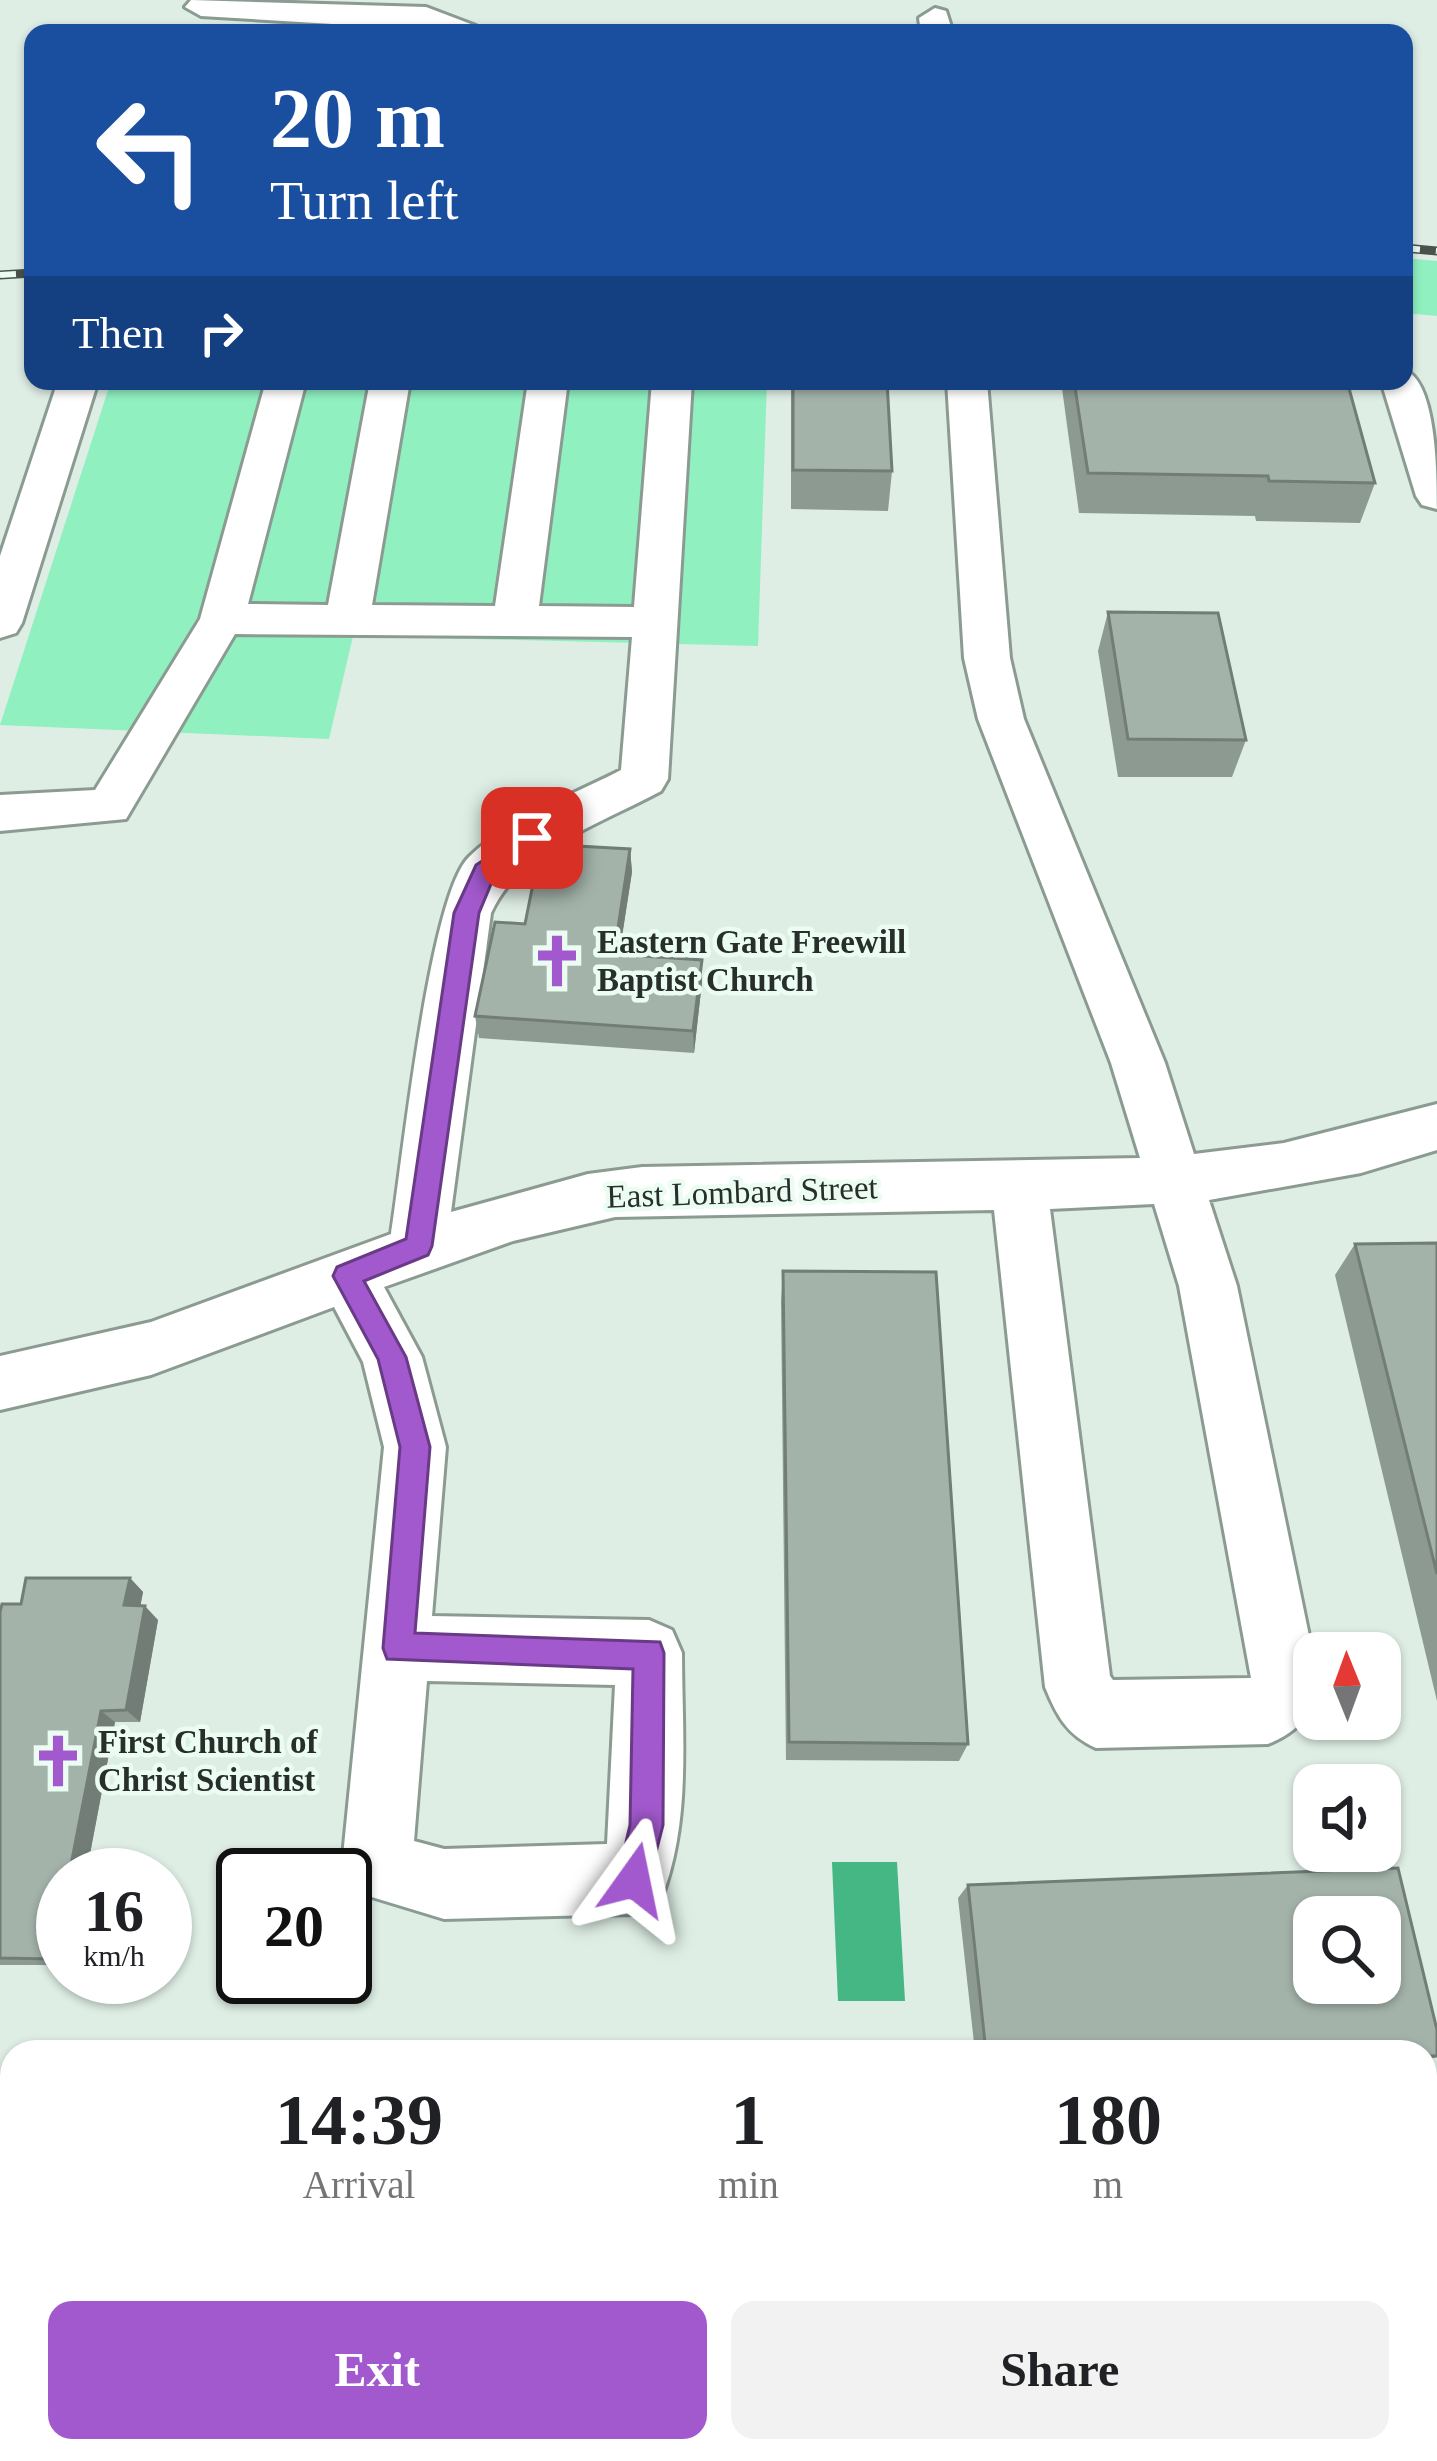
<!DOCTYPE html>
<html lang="en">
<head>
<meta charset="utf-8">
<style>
	body { margin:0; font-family:Georgia,serif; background:#f2f2f2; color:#202124; height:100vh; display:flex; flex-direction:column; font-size:45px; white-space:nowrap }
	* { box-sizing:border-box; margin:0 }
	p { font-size:39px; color:#757577 }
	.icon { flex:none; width:66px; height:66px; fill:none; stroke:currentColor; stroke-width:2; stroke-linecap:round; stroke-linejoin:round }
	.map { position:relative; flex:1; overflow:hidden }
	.side { position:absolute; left:0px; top:2040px; width:1437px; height:423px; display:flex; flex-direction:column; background:#fff; border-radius:36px 36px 0 0; box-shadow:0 3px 9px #0004 }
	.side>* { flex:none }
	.top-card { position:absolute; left:24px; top:24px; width:1389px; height:366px; border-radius:24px; box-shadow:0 3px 9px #0004; background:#1a4fa0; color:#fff; overflow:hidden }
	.needle { width:78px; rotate:359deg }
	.buttons { position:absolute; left:1293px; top:1632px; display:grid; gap:24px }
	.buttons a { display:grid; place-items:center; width:108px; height:108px; border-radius:24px; background:#fff; box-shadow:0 3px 9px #0004; font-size:60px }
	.speed { position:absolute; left:36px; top:1848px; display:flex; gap:24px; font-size:60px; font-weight:700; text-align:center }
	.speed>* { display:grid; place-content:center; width:156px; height:156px; border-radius:50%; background:#fff; box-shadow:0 3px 9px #0004; line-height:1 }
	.speed small { font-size:30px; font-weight:400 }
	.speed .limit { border:6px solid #111; border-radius:18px; background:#fff; color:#111 }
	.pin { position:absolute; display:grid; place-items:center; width:102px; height:102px; color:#fff; margin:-51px; border-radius:24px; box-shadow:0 6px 18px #0006 }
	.me { position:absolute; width:132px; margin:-66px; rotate:12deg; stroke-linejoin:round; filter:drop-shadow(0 0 9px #0008) }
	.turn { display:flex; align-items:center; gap:42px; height:252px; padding:0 48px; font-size:54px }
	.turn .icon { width:156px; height:156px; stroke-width:2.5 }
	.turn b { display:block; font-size:84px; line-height:102px }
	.then { display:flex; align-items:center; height:114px; padding:0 48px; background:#0003; gap:24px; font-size:45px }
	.eta { display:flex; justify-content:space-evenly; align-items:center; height:204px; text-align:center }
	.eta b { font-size:72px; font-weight:700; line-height:84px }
	.primary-button { display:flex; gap:24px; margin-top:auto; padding:24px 48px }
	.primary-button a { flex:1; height:138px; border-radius:24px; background:#a259cd; color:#fff; font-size:48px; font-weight:700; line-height:138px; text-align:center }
	.primary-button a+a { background:#f2f2f2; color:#202124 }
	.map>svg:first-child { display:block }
</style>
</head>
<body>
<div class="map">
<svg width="1437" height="2461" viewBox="0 0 1437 2461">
	<rect width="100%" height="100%" fill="#deeee5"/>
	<path fill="#90f0c0" d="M1404,258L1437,261V316L1404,313Z
		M111,381H767L758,646L353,636L329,739L0,725Z"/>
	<path fill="#44b785" d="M832,1862H897L905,2001H838Z"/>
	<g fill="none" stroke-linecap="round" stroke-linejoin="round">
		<defs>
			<path id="minor" d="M191,0L426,7L476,26L481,33L201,16L185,7Z
				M935,8L946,11L953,33H921L919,18Z
				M1404,370C1437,380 1437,477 1437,509L1422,505L1416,496L1381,381H1404Z
				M58,381H98L22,623L16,633L0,638V556Z
				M266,381H306L248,604L328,605L370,381H410L372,605L495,606L528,381H568L539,606L634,607L652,381H692L668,779L661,791C602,823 519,850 491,913L451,1212L588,1174L642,1167L1140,1158L1111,1063L978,719L964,658L947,381H987L1010,658L1024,719L1165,1063L1194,1154L1284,1143L1437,1104V1150L1361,1173L1209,1200L1237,1286L1314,1660C1314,1704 1312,1726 1268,1744L1096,1748C1067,1735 1057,1716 1045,1687L994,1210L615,1217L513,1241L384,1287L422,1357L446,1447L432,1616L649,1620L672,1630L682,1653C682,1737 692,1825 659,1904L634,1914L444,1919L352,1891L342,1866L384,1447L363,1362L334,1307L151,1375L0,1410V1356L151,1322L391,1234C402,1165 429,896 469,857C508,818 573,795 621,770L632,637L235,634L126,819L0,831V795L95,790L200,619ZM1154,1204L1179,1286L1251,1678L1113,1680L1110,1676L1050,1209ZM427,1681L615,1685L607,1844L444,1849L414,1841Z
				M0,2378H12V2451H91L89,2461L0,2460Z"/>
		</defs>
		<use href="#minor" stroke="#8b9b92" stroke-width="6"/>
		<use href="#minor" fill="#fff" fill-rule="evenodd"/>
		<defs>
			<path id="rail" d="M1404,248L1437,251
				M0,275L33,273"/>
		</defs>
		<use href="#rail" stroke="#4a524e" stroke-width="9"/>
		<use href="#rail" stroke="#ebfcf2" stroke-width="6" stroke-dasharray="16" stroke-linecap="butt"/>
	</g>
	<path fill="#8c9a92" d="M791,381H887L892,471L888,511L791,509Z
		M1061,381H1347L1375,483L1360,523L1256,521L1255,516L1079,513Z
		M1108,612L1246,740L1232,777H1118L1098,651Z
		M630,849L632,872L619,954L702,960V982L694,1053L479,1038L475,1016Z
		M1437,1243V1701L1335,1275L1355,1244Z
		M783,1271L968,1744L959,1761L786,1760L781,1301Z
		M130,1578L143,1592L140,1606L158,1620L140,1722H115L86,1875H63V1965H0V1612L21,1604Z
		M968,1885L1437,2030V2057L1425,2060V2052H975L958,1898Z"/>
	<path fill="#727d77" d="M630,849L632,872L616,976L614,954Z
		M702,960V982L694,1053L693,1031Z
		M130,1578L143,1592L138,1619L124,1605Z
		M145,1606L158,1620L140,1722L126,1710Z
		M101,1711L115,1722L86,1875H69Z
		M63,1906V1963L53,1959Z"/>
	<path fill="#a3b3aa" stroke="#727d77" stroke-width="3" fill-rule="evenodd" d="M793,381H887L892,471L793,470Z
		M1074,381H1347L1375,483L1269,481L1268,476L1088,473Z
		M1108,612L1218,613L1246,740L1128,739Z
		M541,844L630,849L614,954L702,960L693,1031L475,1016L495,922L525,924Z
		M1437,1243V1574L1355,1244Z
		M783,1271L936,1272L968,1744L789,1742Z
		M26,1578H130L124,1605L145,1606L126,1710L101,1711L69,1875H63V1906L53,1959L0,1958V1612L2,1604H21Z
		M1398,1868L1437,2030V2056H1425V2052H986L968,1885ZM1314,1917H1380V1983H1314Z"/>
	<path fill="#a259cd" stroke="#693a85" stroke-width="3" d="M532,829L541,832V844L494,877L479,913L432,1246L428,1255L364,1281L406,1357L430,1447L415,1633L660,1642L664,1653L663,1825L646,1891L634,1896L622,1891L617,1880L630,1825L633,1669L387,1659L383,1648L400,1447L378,1359L333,1276L337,1267L406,1239L454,913L476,865Z"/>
	<defs>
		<symbol id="church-bare" viewBox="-9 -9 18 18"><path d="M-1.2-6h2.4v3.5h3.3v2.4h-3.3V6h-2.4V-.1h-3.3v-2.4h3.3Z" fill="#a259cd" stroke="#ebfcf2" stroke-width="2.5" paint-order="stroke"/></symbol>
	</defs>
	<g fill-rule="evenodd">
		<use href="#church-bare" x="519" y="923" width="76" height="76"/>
		<use href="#church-bare" x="20" y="1723" width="76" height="76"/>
	</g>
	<g text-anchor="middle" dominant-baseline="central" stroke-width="9" stroke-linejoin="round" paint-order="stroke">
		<g font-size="33" font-weight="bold" fill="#282e2b" stroke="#ebfcf2" text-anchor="start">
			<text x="597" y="942">Eastern Gate Freewill<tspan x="597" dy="38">Baptist Church</tspan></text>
			<text x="98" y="1742">First Church of<tspan x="98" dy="38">Christ Scientist</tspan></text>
		</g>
		<g font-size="33" fill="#282e2b" stroke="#ebfcf2">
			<text transform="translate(742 1192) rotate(-2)">East Lombard Street</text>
		</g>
	</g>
</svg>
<div class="buttons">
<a><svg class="needle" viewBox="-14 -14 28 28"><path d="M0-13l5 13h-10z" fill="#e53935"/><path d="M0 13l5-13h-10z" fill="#757577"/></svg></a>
<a><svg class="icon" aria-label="sound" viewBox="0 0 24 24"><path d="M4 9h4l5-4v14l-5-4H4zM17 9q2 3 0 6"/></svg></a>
<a><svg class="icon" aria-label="search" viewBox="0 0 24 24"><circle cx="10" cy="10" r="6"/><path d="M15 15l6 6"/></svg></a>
</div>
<div class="speed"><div>16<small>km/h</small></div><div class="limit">20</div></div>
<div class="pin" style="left:532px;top:838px;background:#d93025"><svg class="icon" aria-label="arrive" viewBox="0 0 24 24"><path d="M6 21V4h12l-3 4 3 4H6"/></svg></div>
<svg class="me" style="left:634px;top:1880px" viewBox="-20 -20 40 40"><path d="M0-17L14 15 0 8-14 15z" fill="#a259cd" stroke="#fff" stroke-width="4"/></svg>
<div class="top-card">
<div class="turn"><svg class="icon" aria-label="left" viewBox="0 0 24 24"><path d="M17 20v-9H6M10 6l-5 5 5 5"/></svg><div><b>20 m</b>Turn left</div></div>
<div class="then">Then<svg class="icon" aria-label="right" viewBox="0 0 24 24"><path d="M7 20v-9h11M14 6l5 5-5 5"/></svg></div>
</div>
<section class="side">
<div class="eta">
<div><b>14:39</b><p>Arrival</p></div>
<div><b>1</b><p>min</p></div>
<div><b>180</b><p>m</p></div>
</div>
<div class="primary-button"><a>Exit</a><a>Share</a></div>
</section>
</div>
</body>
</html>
